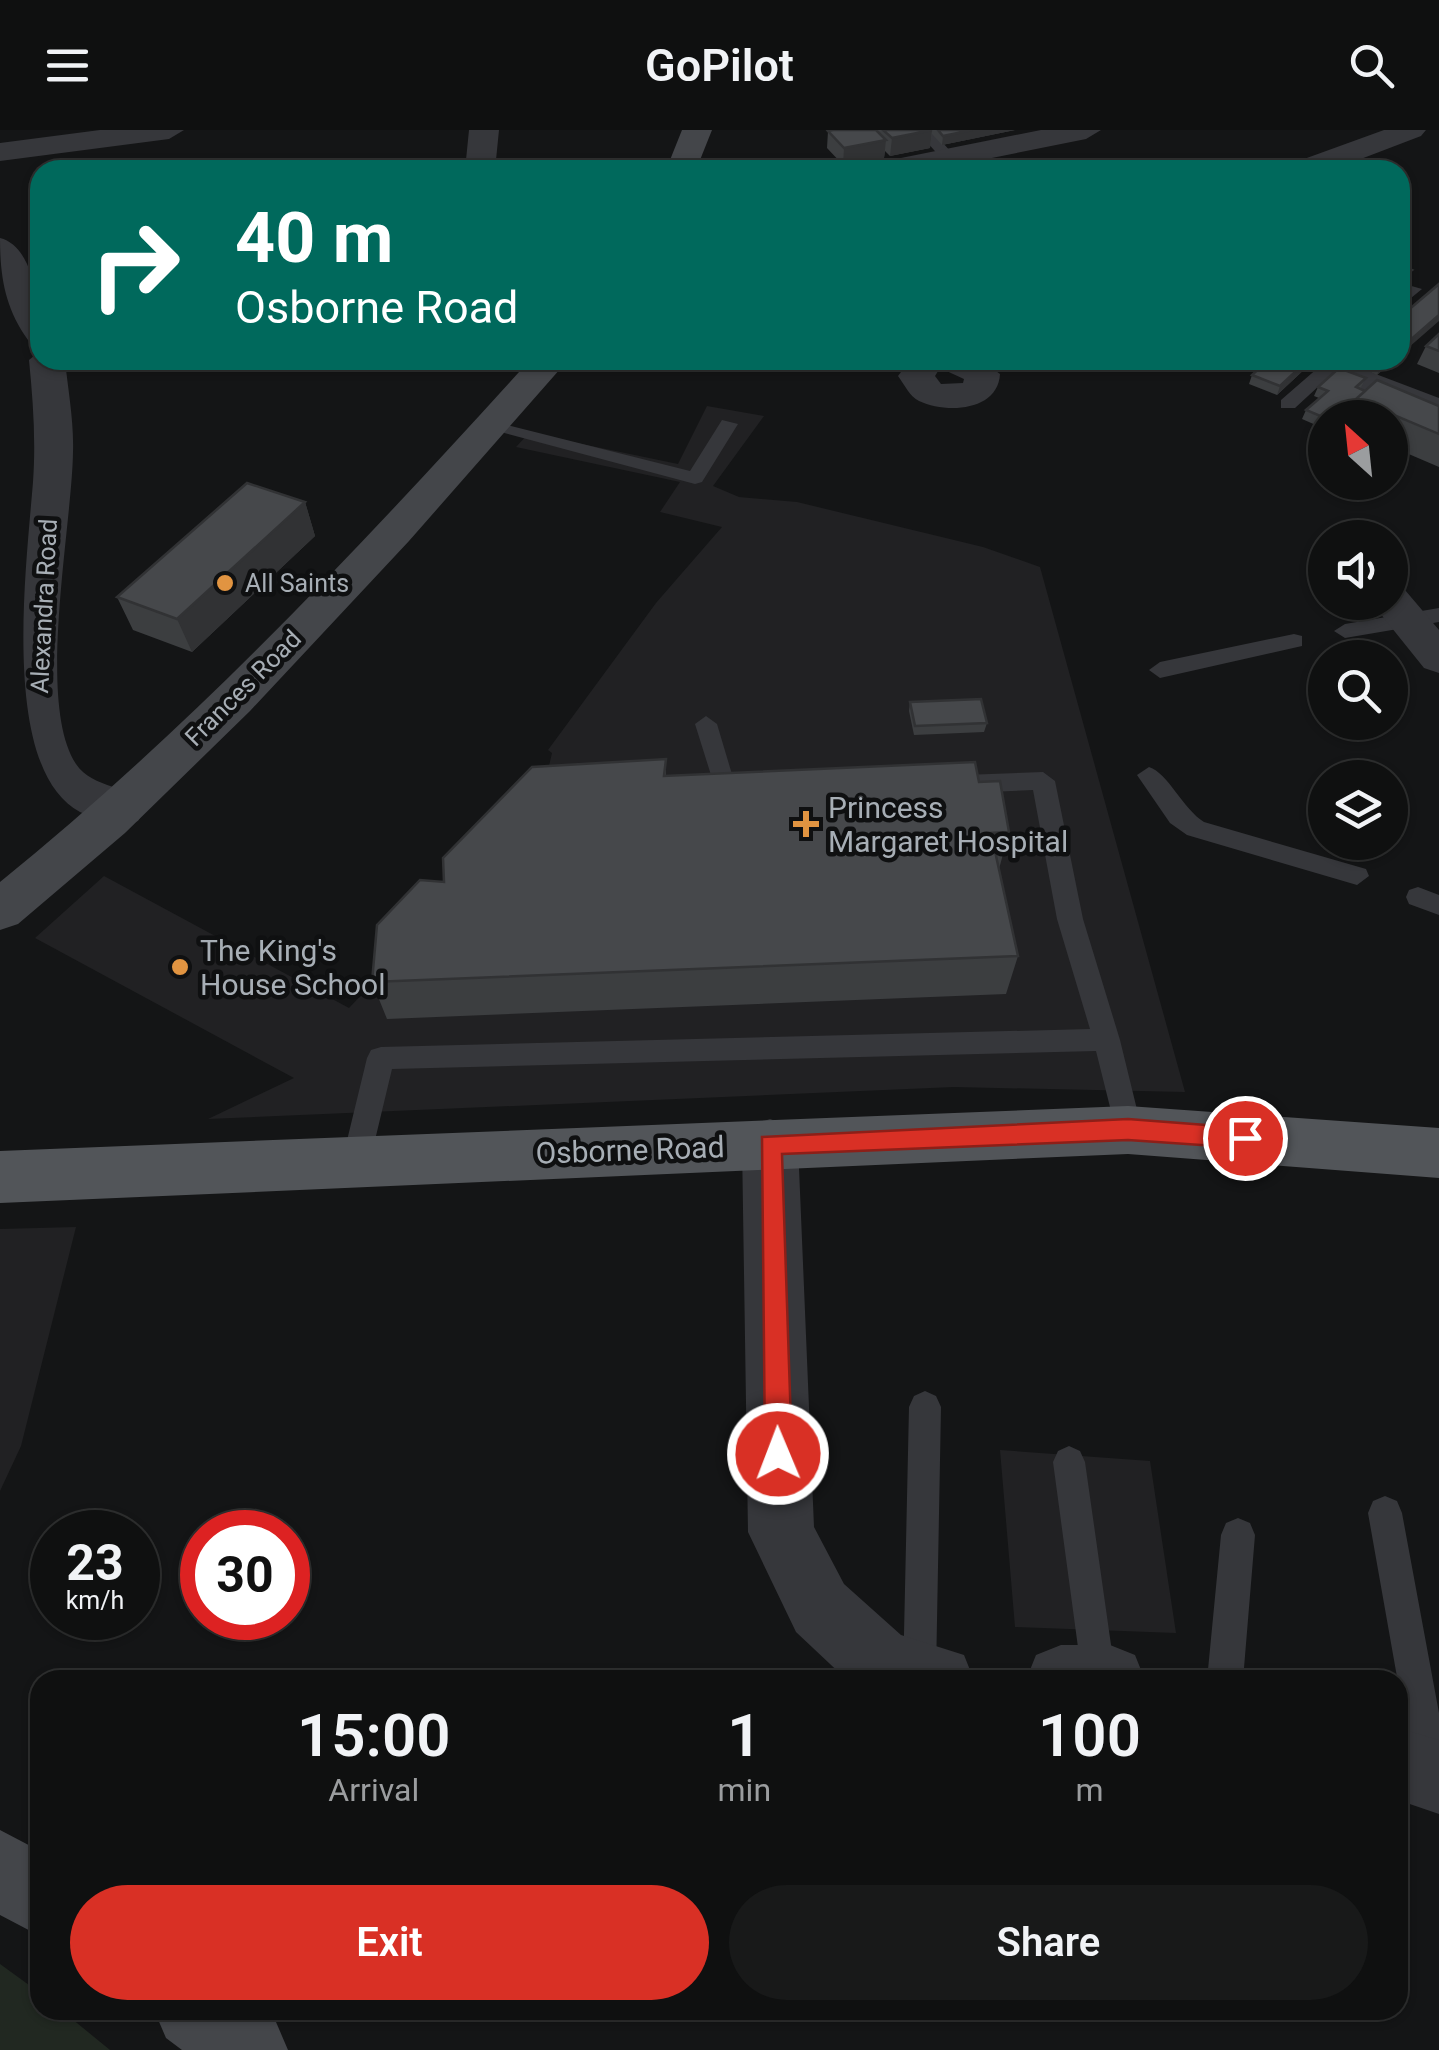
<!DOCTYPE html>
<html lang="en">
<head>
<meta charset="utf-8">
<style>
	body { margin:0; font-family:Roboto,sans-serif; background:#181919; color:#f1f3f6; height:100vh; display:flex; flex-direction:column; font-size:38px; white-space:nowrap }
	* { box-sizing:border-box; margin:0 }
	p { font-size:32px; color:#9b9d9f }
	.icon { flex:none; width:55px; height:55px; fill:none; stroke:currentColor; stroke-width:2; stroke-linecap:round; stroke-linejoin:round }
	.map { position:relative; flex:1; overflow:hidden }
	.sheet { position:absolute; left:30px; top:1540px; width:1378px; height:350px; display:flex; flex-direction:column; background:#0f1010; border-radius:30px; box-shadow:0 2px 8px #0004,0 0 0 2px #2f3030 }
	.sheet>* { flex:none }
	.banner { position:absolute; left:30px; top:30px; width:1380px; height:210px; border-radius:30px; box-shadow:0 2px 8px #0004,0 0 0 2px #2f3030; background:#00695c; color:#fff; overflow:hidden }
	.needle { width:65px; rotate:333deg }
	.controls { position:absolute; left:1308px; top:270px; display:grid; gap:20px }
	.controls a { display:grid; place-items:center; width:100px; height:100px; border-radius:50%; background:#0f1010; box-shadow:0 2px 8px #0004,0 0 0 2px #2f3030; font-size:50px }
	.speed { position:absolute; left:30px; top:1380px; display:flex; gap:20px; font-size:50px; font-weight:700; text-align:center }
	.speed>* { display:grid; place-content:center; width:130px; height:130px; border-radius:50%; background:#0f1010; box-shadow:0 2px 8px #0004,0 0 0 2px #2f3030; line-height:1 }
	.speed small { font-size:25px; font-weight:400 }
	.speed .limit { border:15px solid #d22; background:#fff; color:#111 }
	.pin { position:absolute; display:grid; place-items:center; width:85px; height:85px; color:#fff; margin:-42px; border:5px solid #fff; border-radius:50%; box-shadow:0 2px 10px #0007 }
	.me { position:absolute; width:110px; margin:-55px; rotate:359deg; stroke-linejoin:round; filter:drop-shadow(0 0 8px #0008) }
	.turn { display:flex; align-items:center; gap:35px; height:210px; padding:0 40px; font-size:45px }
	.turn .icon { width:130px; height:130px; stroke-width:2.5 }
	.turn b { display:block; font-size:70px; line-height:85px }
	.eta { display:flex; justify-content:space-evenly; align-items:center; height:170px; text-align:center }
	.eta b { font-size:60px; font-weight:600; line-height:70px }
	.action { display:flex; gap:20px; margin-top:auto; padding:20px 40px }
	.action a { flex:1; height:115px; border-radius:60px; background:#d93025; color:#fff; font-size:40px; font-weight:600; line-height:115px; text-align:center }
	.action a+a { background:#181919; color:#f1f3f6 }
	header { display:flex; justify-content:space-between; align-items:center; height:130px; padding:0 40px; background:#0f1010; font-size:45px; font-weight:600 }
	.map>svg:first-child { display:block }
</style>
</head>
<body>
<header><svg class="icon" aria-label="menu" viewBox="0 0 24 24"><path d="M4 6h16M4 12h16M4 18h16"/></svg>GoPilot<svg class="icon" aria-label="search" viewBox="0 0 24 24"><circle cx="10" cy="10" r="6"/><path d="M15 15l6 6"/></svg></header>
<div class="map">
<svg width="1439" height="1920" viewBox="0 0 1439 1920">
	<rect width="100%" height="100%" fill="#141516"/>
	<path fill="#212123" d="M707,276L764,286L713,356L739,367L797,372L983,417L1040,437L1185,962L954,957L208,989L294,948L35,808L104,746L349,878L391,834L548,640L552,623L548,620L656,473L722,397L660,382L680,352L516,317L529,303L678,334Z
		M76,1097L21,1316L0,1361V1099Z
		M1000,1320L1150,1331L1176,1503L1015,1497Z"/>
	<path fill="#212821" d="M0,1834L40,1863V1880H61L110,1920H0Z"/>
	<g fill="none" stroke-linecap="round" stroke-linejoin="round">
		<path fill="#36373b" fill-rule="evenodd" d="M916,0H931L953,24V30H943Z
			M1408,155L1422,159L1400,177V163Z
			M1327,230H1347L1295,278H1281V270Z
			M722,290L738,294L702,352L695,354L482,297L491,291L690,341Z
			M1439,478V492L1345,508L1334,501L1345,494Z
			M1294,504L1302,506V516L1160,548L1149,540L1160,532Z
			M706,586L717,594L734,651L754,657L758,663L754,669L733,672L716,661L695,594Z
			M1149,637C1168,643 1183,679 1204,692L1366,739L1369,746L1357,755L1187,705L1170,693L1137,645Z
			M1043,642L1055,651L1083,789L1120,910L1142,1000L1138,1009L1128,1012L1118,1009L1096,921L392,939L370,1031L366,1040L356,1044L346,1040L342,1031L367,928L371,920L381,917L1090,899L1057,789L1033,660L964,663L952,654L964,645Z
			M1418,757L1439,765V785L1409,774L1406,767L1409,760Z
			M925,1261L936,1266L941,1277L936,1544L933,1550H903L909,1277L914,1266Z
			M1069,1316L1080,1321L1085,1332L1116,1550L1082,1547L1053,1332L1058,1321Z
			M1385,1366L1397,1371L1402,1383L1439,1583V1658L1432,1661L1419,1656L1414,1643L1368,1383L1373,1371Z
			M1238,1388L1250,1393L1255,1405L1243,1550H1207L1221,1405L1226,1393Z"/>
		<path fill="#36373b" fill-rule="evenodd" d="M100,0H184L169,9L0,31V13Z
			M469,0H499L495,40H465Z
			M1041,0H1101L1086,9L932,40H871L886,31Z
			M1384,0H1426L1421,6L1332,40H1289L1293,33Z
			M0,108C36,117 40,183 40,213L28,210C5,178 0,147 0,108Z
			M40,221V230H65C68,260 74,291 73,322C72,397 36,573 76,634C93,660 131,653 145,679L138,691C116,698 101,691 80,682C0,639 26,440 33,352C36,310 33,271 29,230Z
			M910,230H981L1000,244C998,281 947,284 919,271C910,267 904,254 898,246ZM940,238L964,249L963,253L941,254L935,246Z
			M1352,235L1439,268V292L1339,254L1334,246L1339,238Z
			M1390,456L1405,460L1439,500V543L1424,538L1371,472H1390Z
			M770,989L790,996L798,1014L814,1397L844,1454L901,1505L964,1525L974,1550H847L796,1502L748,1402L742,1014L750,996Z
			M1061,1515H1110L1135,1525L1145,1550H1026L1036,1525Z
			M1398,1598L1439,1610V1684L1398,1670Z"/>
		<path fill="#44464a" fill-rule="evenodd" d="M682,0H712L696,40H666Z
			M530,230H568L409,411L250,581L125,703L18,794L0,800V752C194,595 363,414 530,230Z
			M0,1700L40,1721V1806L0,1785Z
			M154,1880H261L276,1892L288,1920H182L166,1908Z"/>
		<path fill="#525559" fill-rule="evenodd" d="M1128,976L1439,998V1048L1128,1024L0,1073V1021Z"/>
	</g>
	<path fill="#3c3e40" d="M833,0H1015L942,15L932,4L930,18L890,26L885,21L884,28L843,35L827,18L828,1Z
		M1439,204V243L1417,234L1426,216Z
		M1268,230H1310L1308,236L1277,265L1249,254L1252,245Z
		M1353,230H1394L1377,245L1351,234Z
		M1366,248L1360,259L1439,276V337L1390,316V288H1325V299L1302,289L1306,280L1319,268L1314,266L1318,257Z
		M305,372L315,406L192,522L133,500L117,467Z
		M910,572L987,593L984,602L914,605L909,581Z
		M666,629V646L979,652L1009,702L999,739L1018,826L1006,864L387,889L372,852Z"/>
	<path fill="#313234" d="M932,0L930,18L890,26L892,8Z
		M972,0H1015L942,15L943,6Z
		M886,10L884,28L843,35L844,18Z
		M1412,140L1408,149L1400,155V149Z
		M1439,185V191L1400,225V219Z
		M1308,230H1310L1308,236L1277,265L1280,256Z
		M1388,230H1394L1377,245L1381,236Z
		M305,372L315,406L192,522L177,489Z"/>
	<path fill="#46484b" stroke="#313234" stroke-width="2.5" d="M833,0H876L886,10L844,18L828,1Z
		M883,0H932L892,8Z
		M938,0H972L943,6Z
		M1400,135L1412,140L1400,149Z
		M1439,154V185L1400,219V187Z
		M1439,204V221L1426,216Z
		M1268,230H1308L1280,256L1252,245Z
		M1367,230H1388L1381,236Z
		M1339,238L1366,248L1356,257L1365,261L1356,269L1350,281L1343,288H1325L1306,280L1328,261L1318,257Z
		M1377,250L1439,276V304L1356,269Z
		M247,353L305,372L177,489L117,467Z
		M981,569L987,593L915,596L910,572Z
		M666,629L664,646L975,632L979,652L1000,651L1009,702L991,703L1018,826L372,852L377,795L420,750L444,752L443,728L532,637Z"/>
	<path fill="#d93025" stroke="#8d1f18" stroke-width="2.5" d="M1128,989L1245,998L1256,1008L1245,1018L1128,1010L782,1024L792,1324L788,1334L778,1338L769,1334L765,1324L762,1007Z"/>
	<g fill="#e19441" stroke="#0f1011" stroke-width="4">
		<circle cx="225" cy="453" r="10"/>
		<path d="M801 679h10v10h10v10h-10v10h-10v-10h-10v-10h10z"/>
		<circle cx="180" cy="837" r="10"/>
	</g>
	<g text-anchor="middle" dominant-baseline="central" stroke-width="9" stroke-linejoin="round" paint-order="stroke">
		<g font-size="25" fill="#a7aeb5" stroke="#0f1011" text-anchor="start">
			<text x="245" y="453">All Saints</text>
		</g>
		<g font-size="25" fill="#a7aeb5" stroke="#0f1011">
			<text transform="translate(44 476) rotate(-87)">Alexandra Road</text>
			<text transform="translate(243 558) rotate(-45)">Frances Road</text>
		</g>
		<g font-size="30" fill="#a7aeb5" stroke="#0f1011" text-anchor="start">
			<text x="828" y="677">Princess<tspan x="828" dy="34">Margaret Hospital</tspan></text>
			<text x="200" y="820">The King's<tspan x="200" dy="34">House School</tspan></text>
		</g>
		<g font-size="30" fill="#a7aeb5" stroke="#0f1011">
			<text transform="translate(630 1020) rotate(-2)">Osborne Road</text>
		</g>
	</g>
</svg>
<div class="controls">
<a><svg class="needle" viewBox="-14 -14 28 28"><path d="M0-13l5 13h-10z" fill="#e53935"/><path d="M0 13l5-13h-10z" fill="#9b9d9f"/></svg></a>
<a><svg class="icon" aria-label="sound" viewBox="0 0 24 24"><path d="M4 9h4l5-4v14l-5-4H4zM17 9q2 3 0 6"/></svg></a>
<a><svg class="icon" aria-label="search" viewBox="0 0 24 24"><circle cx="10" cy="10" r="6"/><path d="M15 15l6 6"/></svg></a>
<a><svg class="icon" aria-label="layers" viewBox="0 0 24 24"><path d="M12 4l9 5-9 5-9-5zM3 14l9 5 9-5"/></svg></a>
</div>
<div class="speed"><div>23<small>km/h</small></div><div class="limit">30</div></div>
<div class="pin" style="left:1245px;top:1008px;background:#d93025"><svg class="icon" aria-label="arrive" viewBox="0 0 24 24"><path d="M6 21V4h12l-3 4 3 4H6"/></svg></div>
<svg class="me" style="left:778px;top:1324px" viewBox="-20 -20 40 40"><circle r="17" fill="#d93025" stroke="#fff" stroke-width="3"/><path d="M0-11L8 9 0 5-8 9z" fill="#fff"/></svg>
<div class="banner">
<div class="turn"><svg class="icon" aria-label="right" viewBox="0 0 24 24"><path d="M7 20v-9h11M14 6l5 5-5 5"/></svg><div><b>40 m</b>Osborne Road</div></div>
</div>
<section class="sheet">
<div class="eta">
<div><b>15:00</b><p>Arrival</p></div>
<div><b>1</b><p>min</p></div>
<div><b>100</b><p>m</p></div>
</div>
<div class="action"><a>Exit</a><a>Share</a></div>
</section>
</div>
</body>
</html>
